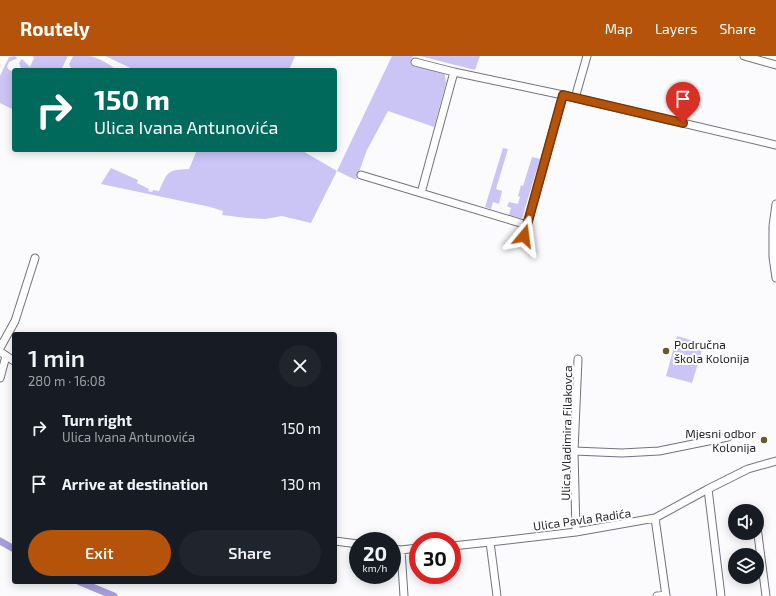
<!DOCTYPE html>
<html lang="en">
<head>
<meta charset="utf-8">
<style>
	body { margin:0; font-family:"Exo 2",sans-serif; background:#20242c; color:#f1f3f6; height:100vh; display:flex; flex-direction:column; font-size:15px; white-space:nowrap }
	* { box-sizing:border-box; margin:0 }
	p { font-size:13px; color:#9ea1a6 }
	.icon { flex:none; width:22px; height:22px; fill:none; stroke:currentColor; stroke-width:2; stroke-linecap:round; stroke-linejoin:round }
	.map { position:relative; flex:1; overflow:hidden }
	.sheet { position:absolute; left:12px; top:276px; width:325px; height:252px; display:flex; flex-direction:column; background:#171b24; border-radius:4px; box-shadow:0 2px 10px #0003 }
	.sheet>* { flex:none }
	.banner { position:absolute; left:12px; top:12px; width:325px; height:84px; border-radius:4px; box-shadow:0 2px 10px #0003; background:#00695c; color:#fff; overflow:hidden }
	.fabs { position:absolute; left:728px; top:448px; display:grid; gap:8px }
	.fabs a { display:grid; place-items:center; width:36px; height:36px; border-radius:50%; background:#171b24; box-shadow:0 2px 10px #0003; font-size:20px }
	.speed { position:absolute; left:349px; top:476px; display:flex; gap:8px; font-size:20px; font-weight:700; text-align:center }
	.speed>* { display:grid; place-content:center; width:52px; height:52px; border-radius:50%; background:#171b24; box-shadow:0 2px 10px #0003; line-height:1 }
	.speed small { font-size:10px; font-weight:400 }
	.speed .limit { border:6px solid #d22; background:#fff; color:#111 }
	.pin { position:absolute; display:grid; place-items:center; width:34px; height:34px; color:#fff; margin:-41px -17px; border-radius:50% 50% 50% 0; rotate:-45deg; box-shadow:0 0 4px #0007 }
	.pin .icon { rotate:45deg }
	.me { position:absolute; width:44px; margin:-22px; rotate:16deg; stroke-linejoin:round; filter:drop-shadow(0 0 3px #0008) }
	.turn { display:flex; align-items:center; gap:14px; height:84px; padding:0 16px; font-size:18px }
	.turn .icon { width:52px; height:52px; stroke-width:2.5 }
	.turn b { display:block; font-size:28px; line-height:34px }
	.round { display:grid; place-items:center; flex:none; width:42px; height:42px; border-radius:21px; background:#20242c }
	.head { display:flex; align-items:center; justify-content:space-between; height:68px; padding:0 16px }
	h1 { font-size:24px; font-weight:600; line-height:30px }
	.primary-button { display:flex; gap:8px; margin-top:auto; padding:8px 16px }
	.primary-button a { flex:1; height:46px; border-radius:24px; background:#b45309; color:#fff; font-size:16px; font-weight:600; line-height:46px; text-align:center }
	.primary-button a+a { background:#20242c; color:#f1f3f6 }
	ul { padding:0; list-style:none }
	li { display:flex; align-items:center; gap:12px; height:56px; padding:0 16px }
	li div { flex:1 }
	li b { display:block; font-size:15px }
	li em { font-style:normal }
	header { display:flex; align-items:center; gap:24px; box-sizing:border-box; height:56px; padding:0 20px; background:#b45309; color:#fff }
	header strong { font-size:19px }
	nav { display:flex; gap:22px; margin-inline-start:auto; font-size:14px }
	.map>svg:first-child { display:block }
</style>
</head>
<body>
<header>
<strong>Routely</strong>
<nav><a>Map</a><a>Layers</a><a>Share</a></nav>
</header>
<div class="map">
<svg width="776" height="540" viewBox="0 0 776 540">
	<rect width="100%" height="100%" fill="#fbfbfe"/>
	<path fill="#cbc5f6" d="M15,0L17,2L16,3L9,6L7,11L9,14L14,16V54L0,47V20L9,1Z
		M33,0H68L61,14H20L21,12L19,7L21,4L22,3L30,11L34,2Z
		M73,0C78,0 84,0 90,0C96,1 112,9 116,14H70L71,12L69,8Z
		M105,0H295L289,14H135Z
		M392,0H413L410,7L443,16L445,19L446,27L434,71L388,55L367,94L356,124L337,115L311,167L282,160L265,163L247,162L222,159L223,155L210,151L101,128L111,112L138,124L137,127L149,133L148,135L152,136L153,134L159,135C168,115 167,114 189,113L197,94H301L337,115Z
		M420,0H480L475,14Z
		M503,92L508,93L496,133L502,135L499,148L493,146L491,153L485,151Z
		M532,101L540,103L522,162L509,159L511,152L507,150L509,146L518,148L520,141L518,140L521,129L523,130Z
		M677,280L704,288L692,327L666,320Z"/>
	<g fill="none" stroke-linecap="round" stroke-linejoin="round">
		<path stroke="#a69ddb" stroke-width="7" d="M0,485L14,493
			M80,526L114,540"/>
		<defs>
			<path id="minor" d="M744,0L776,9
				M415,6L454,16L563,39L776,89
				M575,42L587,0
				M361,119L527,169
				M421,137L454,16
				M776,148L773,170V201L776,222
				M524,180L563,39
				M0,292L15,265L35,202
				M2,297L14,305
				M0,322L6,300
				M574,395L622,397L659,395L728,381
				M708,433L721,540
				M655,462L666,540
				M757,471L766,540
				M576,476L574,395L578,303
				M335,485L358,488
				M490,486L497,540
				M452,490L490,486L576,476L655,462L708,433L748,413L776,405
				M392,493L401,494L418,492
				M401,494L404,540
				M657,540L666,539"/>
		</defs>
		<use href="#minor" stroke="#73717f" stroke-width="9"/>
		<use href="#minor" stroke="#fff" stroke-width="7"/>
	</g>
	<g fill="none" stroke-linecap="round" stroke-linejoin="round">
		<defs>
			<path id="route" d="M524,180L563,39L683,67"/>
		</defs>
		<use href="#route" stroke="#753606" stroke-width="10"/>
		<use href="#route" stroke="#b45309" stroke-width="7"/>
	</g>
	<g fill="#675a27" stroke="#fff" stroke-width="1.5">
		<circle cx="666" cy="295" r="4"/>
		<circle cx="764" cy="384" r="4"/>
	</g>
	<g text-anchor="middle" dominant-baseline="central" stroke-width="4" stroke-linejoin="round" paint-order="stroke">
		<g font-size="12" fill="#26262b" stroke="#fff" text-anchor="start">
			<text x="674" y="288">Područna<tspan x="674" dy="14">škola Kolonija</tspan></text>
			<text x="756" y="377" text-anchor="end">Mjesni odbor<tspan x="756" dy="14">Kolonija</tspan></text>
		</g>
		<g font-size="12" fill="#26262b" stroke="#fff">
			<text transform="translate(566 377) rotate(-89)">Ulica Vladimira Filakovca</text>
			<text transform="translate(582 463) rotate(-8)">Ulica Pavla Radića</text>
		</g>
	</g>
</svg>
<div class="fabs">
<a><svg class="icon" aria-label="sound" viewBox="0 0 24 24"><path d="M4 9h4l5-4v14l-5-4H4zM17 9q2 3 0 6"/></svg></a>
<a><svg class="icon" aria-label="layers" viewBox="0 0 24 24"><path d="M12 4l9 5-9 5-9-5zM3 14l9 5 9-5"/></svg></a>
</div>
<div class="speed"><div>20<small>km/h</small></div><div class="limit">30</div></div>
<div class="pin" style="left:683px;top:67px;background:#d93025"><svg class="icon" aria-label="arrive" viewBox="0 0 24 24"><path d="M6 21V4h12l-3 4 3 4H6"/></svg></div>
<svg class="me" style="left:524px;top:180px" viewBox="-20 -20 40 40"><path d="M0-17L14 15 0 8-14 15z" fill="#b45309" stroke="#fff" stroke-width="4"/></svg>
<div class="banner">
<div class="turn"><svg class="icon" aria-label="right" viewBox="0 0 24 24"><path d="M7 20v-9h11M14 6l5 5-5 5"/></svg><div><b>150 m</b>Ulica Ivana Antunovića</div></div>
</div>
<section class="sheet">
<div class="head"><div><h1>1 min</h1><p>280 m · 16:08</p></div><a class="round"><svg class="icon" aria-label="close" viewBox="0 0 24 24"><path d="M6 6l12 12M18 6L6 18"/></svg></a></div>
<ul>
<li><svg class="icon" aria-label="right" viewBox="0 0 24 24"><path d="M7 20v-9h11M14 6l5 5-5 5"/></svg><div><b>Turn right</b><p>Ulica Ivana Antunovića</p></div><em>150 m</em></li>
<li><svg class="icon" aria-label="arrive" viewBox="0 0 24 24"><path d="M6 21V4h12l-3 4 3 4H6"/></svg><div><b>Arrive at destination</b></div><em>130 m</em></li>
</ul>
<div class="primary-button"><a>Exit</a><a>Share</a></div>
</section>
</div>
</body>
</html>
